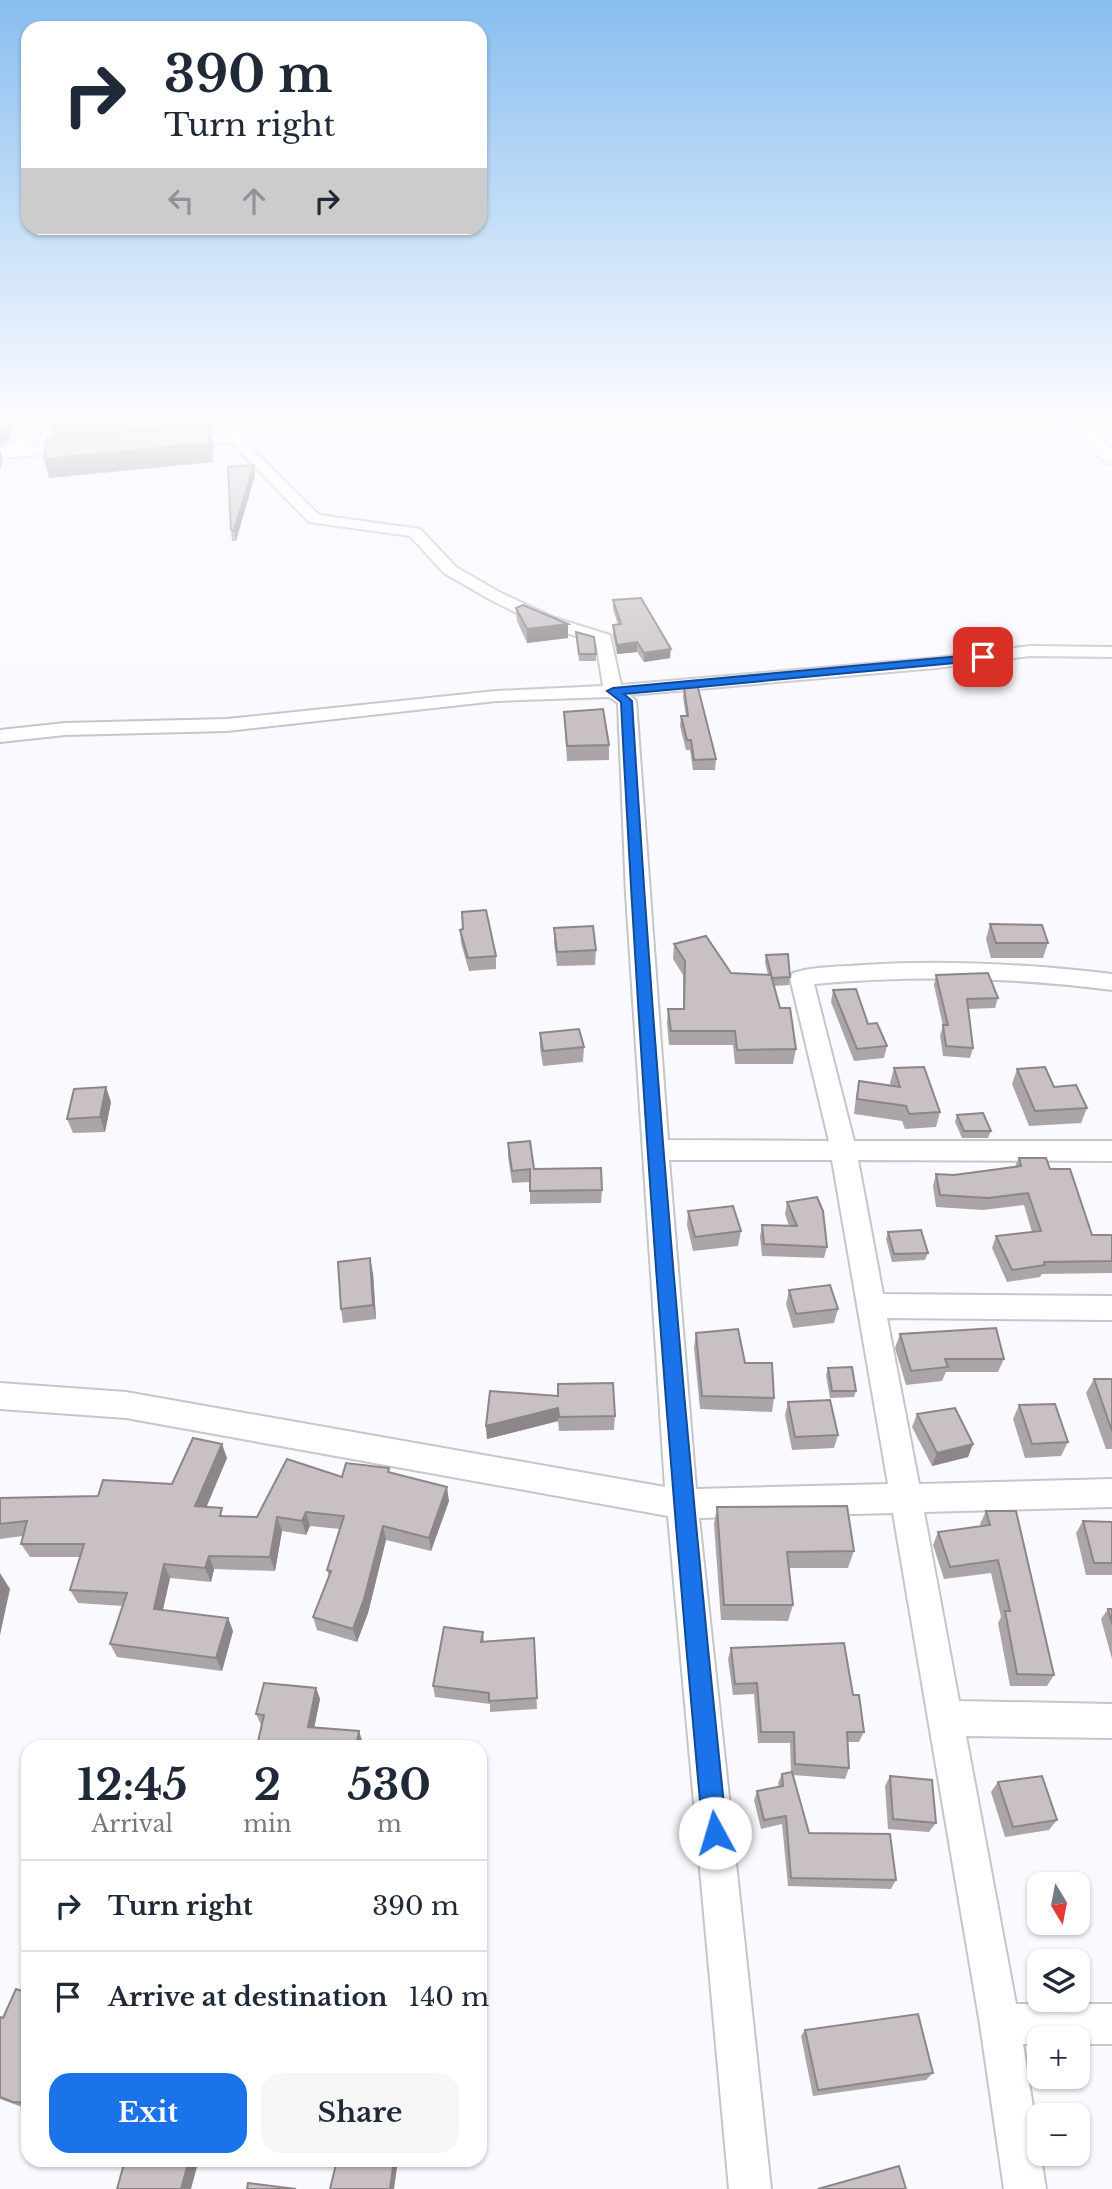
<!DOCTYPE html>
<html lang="en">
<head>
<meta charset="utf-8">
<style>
	body { margin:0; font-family:"Libre Baskerville",serif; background:#f6f6f7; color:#1f2937; height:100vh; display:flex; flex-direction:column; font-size:26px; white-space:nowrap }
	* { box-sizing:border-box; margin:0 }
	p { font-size:23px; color:#747a83 }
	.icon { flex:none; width:38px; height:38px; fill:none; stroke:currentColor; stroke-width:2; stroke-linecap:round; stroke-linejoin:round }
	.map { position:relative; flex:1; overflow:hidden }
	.side { position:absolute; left:21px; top:1740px; width:466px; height:427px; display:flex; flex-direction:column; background:#fff; border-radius:21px; box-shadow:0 2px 5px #0004 }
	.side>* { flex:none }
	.hud { position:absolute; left:21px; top:21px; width:466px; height:214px; border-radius:21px; box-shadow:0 2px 5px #0004; background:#fff; color:#1f2937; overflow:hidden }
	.needle { width:46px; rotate:170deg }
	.buttons { position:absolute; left:1027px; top:1872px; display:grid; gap:14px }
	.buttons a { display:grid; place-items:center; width:63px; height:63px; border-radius:14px; background:#fff; box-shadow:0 2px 5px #0004; font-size:35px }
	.pin { position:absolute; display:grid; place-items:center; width:60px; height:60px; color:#fff; margin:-30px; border-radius:14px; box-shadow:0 4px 10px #0006 }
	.me { position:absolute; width:77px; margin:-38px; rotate:354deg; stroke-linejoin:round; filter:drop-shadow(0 0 5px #0008) }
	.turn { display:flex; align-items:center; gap:24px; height:147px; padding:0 28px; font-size:32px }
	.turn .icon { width:91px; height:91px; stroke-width:2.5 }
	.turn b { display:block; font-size:49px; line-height:60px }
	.lanes { display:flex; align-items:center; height:66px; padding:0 28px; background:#0003; justify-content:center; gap:35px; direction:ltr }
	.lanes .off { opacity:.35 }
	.eta { display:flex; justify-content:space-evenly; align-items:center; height:119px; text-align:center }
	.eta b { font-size:42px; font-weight:700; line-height:49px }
	.primary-button { display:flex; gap:14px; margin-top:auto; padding:14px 28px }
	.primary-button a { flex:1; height:80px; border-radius:21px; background:#1a73e8; color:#fff; font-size:28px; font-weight:700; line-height:80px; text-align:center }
	.primary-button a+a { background:#f6f6f7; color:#1f2937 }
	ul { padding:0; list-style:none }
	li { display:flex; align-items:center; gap:21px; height:91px; padding:0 28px; border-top:2px solid #e0e1e3 }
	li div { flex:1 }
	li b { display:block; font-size:26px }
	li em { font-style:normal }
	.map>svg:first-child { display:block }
</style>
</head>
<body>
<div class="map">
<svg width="1112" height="2189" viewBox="0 0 1112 2189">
	<rect width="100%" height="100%" fill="#f9f9ff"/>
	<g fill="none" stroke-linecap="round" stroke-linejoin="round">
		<defs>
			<path id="minor" d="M39,416H53C42,432 23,460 0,456V450L26,434Z
				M245,416H259L261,423L241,438L319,515L420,529L456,567L501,593L555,618L610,635L621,685L936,658L1030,646L1112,647V657L1030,656L936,668L630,695L636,701L668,1140L829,1141L790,978L793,973C815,966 840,967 863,965C946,960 1029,964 1112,974V990C1012,977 914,975 814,984L854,1141H1112V1161L858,1160L883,1294L1112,1296V1320L887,1318L919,1484L1112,1479V1507L924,1512L959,1701L1112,1704V1738L966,1736L1016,2004H1112V2044H1078V2039H1040V2044H1023L1046,2189H1004L980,2024L893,1513L699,1518L771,2189H729L668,1516L126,1418L0,1409V1383L126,1392L665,1487L626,894L618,703L609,697L496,701L227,731L65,735L0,742V730L65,723L227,719L496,691L603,686L596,642L543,626L489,599L444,573L410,536L309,522L226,437L247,422ZM669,1160H832L888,1484L696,1489Z
				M1066,416H1112V421L1070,423L1063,419Z"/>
			<path id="tertiary" d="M1058,416H1077L1112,449V464L1106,463Z
				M233,432L239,433L242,437L239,441L168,447L159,442L168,437Z
				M88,442L94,443L97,447L94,451L0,458V448Z"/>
		</defs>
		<use href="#minor" stroke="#c5c5cc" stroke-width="4"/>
		<use href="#tertiary" stroke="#c5c5cc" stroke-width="3"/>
		<use href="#minor" fill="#fff" fill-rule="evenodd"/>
		<use href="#tertiary" fill="#fff" fill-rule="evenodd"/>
	</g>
	<path fill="#aca5a8" d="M52,416H213V431H210L213,445V462L49,478L53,438L50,425Z
		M255,475L236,541H232L231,530Z
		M613,600L670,658L644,662L637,652L617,654L613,635V625H618L613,609Z
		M516,608L568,638L527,643L517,621Z
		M576,632L596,654V661H579Z
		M684,687L716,759L715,770H693L690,750H686L680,726L681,716H686L683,697Z
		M564,712L609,745V760L567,761Z
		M990,924L1048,943L1043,958H991L986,939Z
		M554,928L596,950L595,965L557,966L554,943Z
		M463,929L496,956V969L469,971L461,943L460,930Z
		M674,944L731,973L768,975L765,962L766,955L790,977L789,985L774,986L780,1008L796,1049L793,1064H735L733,1045H669L667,1023L668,1009H683V975L673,959Z
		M936,975L998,998L995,1008L968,1009L973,1048L970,1058L943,1056L940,1035L943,1026L934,985Z
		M833,990L868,1024L887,1046L884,1058L854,1061L831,1002Z
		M540,1033L584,1047L583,1062L543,1066L540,1048Z
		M894,1068L940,1112L936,1127L905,1129L902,1121L854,1114L856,1096L859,1081L891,1085L890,1083Z
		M1017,1069L1054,1087L1087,1108L1081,1123L1029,1126L1012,1084Z
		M111,1102L105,1132L73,1133L67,1119Z
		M957,1115L991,1131L988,1138H962L955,1122Z
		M508,1143L534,1169L602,1190L601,1203L530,1204V1182L512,1183L508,1156Z
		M1019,1158L1050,1169L1092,1235H1112V1273L1042,1274L1040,1277L1007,1282L992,1248L996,1236L1032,1232L1024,1205L983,1210L936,1207L933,1186L936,1174L954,1175L1015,1166Z
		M787,1202L827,1247L824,1258L762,1256L760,1237L762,1225L789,1226L785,1214Z
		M688,1211L741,1231L738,1246L693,1251L687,1225Z
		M888,1232L928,1253L925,1260L892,1262L886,1239Z
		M373,1273L376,1319L343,1323L341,1309Z
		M789,1290L838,1309L834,1323L793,1328L786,1304Z
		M696,1333L745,1363L774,1398L772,1412L700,1409L694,1347Z
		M900,1334L1004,1359L998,1372H946L942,1381L906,1385L895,1348Z
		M828,1368L856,1391L854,1397L830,1398L826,1375Z
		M1094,1379H1112V1449H1106L1086,1393Z
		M558,1396L615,1416L614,1430L559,1431L558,1421L487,1439L486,1426Z
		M788,1402L838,1435L834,1448L792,1450L785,1415Z
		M1019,1405L1068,1442L1061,1456L1025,1458L1013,1419Z
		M917,1414L973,1444L968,1457L932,1466L912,1427Z
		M227,1458L206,1507L224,1516L257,1517L342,1477L390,1472L449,1501L431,1551L386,1540L368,1613L357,1642L317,1630L313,1617L329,1576L327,1570L340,1529L310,1526L306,1535L282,1531L275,1571L214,1569L211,1582L170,1578L163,1610L228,1618L233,1631L222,1671L117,1657L110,1644L123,1606L78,1603L70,1590L80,1557H30L21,1544L23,1536L0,1539V1498L98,1496L172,1484Z
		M717,1507L854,1551L848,1568H789L793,1605L788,1621L721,1620L714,1524Z
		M986,1511L1054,1675L1047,1686H1010L998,1623L1001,1617L991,1573L944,1579L933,1545L938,1532L981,1526L980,1524Z
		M1083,1521L1112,1522V1575H1086L1076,1533Z
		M1108,1609H1112V1659L1101,1619Z
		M483,1632L484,1641L534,1638L537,1709L490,1712V1704L435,1697L433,1686Z
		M731,1648L853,1695L864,1732L859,1742H848L849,1768L845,1779L793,1775L809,1833L896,1880L891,1889L788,1886L782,1824L761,1829L754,1800L757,1791L779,1787L778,1783L782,1774L791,1772L790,1743H758L754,1694L733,1695L728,1659Z
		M316,1688L320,1699L314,1728L359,1731L362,1741L361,1746H257L261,1725L256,1714Z
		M890,1776L936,1823L929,1832L888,1829L885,1786Z
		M998,1782L1057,1820L1049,1830L1005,1837L991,1792Z
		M28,1993V2107H22L0,2099V2017L3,2018Z
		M805,2030L933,2073L926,2080L813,2096L801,2036Z
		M125,2160H272L271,2164L198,2163Z"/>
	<path fill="#8c8688" d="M1,416H8L12,431L9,441L0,446Z
		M210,416H213V431Z
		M318,416H346V421L319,423Z
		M210,427L213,445V462L49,478L44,459Z
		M0,449L3,460L0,470Z
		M254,465L255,475L236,541L234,530Z
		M568,624V638L527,643V629Z
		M637,642V652L617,654V645Z
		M671,649L670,658L644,662V653Z
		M106,1087L111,1102L105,1132L100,1117Z
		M370,1258L373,1273L376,1319L373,1305Z
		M558,1408V1421L487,1439L486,1426Z
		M222,1444L227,1458L201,1520L195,1506Z
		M973,1444L968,1457L932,1466L937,1453Z
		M447,1487L449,1501L431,1551L429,1538Z
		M306,1512L310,1526L306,1535L302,1521Z
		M277,1517L282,1531L275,1571L270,1557Z
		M383,1526L386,1540L368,1613L357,1642L353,1629Z
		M209,1556L214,1569L211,1582L205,1568Z
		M164,1564L170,1578L160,1622L154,1609Z
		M0,1573L10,1589L0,1635Z
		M228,1618L233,1631L222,1671L216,1658Z
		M316,1688L320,1699L312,1738L308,1727Z
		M359,1731L362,1741L361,1746H356Z
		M189,2160H194L198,2163L191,2189H181Z
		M394,2160H398L394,2189H390Z"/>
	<path fill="#c8c0c3" stroke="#8c8688" stroke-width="2" d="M0,416H8L5,427L0,429Z
		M52,416H187L50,425Z
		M210,427L209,443L44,459L47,438Z
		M254,465L234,530H231L228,467Z
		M641,598L671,649L644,653L637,642L617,645L613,625L621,624L613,600Z
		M523,605L568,624L527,629L516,608Z
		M576,632L594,637L596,654H579Z
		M697,684L716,759L694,760L691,740H687L681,716H688L684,687Z
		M603,709L609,745L567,746L564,712Z
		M486,910L496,956L468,958L460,930L463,929L462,912Z
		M990,924L1042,925L1048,943H996Z
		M593,926L596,950L557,952L554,928Z
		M706,936L731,973L771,975L780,1008H790L796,1049L737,1050L735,1031H671L668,1009H684L685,961L674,944Z
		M788,954L790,977L772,978L766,955Z
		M988,973L998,998L967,999L973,1048L946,1046L943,1025H948L936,975Z
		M856,989L868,1024L877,1023L887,1046L857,1049L833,990Z
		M579,1029L584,1047L543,1051L540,1033Z
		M924,1067L940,1112L909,1114L906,1106L857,1099L859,1081L900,1087L894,1068Z
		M1045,1067L1054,1087L1076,1085L1087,1108L1035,1111L1017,1069Z
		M106,1087L100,1117L67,1119L74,1089Z
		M983,1113L991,1131H964L957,1115Z
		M530,1141L534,1169L601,1168L602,1190L530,1191V1169L512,1171L508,1143Z
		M1019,1158H1046L1050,1169H1070L1092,1235H1112V1261L1044,1262L1045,1265L1012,1270L996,1236L1041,1231L1028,1193L988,1198L940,1195L936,1174L954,1175L1021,1166Z
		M817,1197L823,1211L827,1247L764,1244L762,1225L797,1226L787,1202Z
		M733,1206L741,1231L695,1237L688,1211Z
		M921,1230L928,1253L894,1254L888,1232Z
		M370,1258L373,1305L341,1309L338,1262Z
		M830,1285L838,1309L796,1314L789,1290Z
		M996,1328L1004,1359H945L948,1367L911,1371L900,1334Z
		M738,1329L745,1363H772L774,1398L702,1396L696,1333Z
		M852,1367L856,1391H832L828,1368Z
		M1094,1379H1112V1431Z
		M613,1383L615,1416L559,1417L558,1408L486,1426L490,1391L558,1396V1384Z
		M830,1400L838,1435L795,1437L788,1402Z
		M1055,1404L1068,1442L1032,1444L1019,1405Z
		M955,1408L973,1444L937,1453L917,1414Z
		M193,1438L222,1444L195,1506L222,1508L220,1516L257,1517L287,1459L342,1477L346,1463L389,1468L388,1472L447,1487L429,1538L383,1526L364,1599L353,1629L313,1617L331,1571L327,1570L344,1516L306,1512L302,1521L277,1517L270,1557L209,1556L205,1568L164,1564L154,1609L228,1618L216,1658L110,1644L127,1593L70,1590L84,1544H21L27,1521L0,1524V1498L98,1496L103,1480L172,1484Z
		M847,1506L854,1551L787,1552L793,1605H724L717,1507Z
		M986,1511H1016L1054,1675L1017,1674L1005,1611H1010L998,1560L950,1567L938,1532L990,1525Z
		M1083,1521L1112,1522V1563H1094Z
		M1108,1609H1112V1624Z
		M444,1627L483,1632L481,1642L534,1638L537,1698L489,1701V1693L433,1686Z
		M844,1643L853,1695H859L864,1732H847L849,1768L795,1764L794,1732H761L757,1683L735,1684L731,1648Z
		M264,1683L316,1688L308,1727L359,1731L356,1746H257L264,1715L256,1714Z
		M792,1772L809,1833L890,1834L896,1880L791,1878L786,1816L764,1820L757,1791L783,1786L782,1774Z
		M890,1776L932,1780L936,1823L893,1819Z
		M1042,1776L1057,1820L1013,1827L998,1782Z
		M16,1989L28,1993V2103L13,2102L0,2097V2017L3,2018Z
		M918,2014L933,2073L818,2090L805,2030Z
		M125,2160H189L181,2189H117Z
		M337,2160H394L390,2189H330Z
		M899,2166L906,2189H818Z
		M248,2183L296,2189H247Z"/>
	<linearGradient id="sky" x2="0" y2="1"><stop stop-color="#88bef0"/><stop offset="0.58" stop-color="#fcfcff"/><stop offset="1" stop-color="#fcfcff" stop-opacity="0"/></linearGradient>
	<rect width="1112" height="722" fill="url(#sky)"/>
	<path fill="#1a73e8" stroke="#114b97" stroke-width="2" d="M983,654L989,657L987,660L624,694L632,701C655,1079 687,1456 727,1833L723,1841L715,1845L706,1841L703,1833C668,1457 640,1080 621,702L607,691L613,688Z"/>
</svg>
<div class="buttons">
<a><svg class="needle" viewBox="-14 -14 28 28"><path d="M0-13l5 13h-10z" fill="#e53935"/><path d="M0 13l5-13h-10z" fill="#747a83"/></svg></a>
<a><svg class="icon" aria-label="layers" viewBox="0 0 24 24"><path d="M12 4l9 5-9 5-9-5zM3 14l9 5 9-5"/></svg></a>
<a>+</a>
<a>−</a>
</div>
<div class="pin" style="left:983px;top:657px;background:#d93025"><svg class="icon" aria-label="arrive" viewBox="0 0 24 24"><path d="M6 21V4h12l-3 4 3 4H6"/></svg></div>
<svg class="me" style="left:715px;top:1833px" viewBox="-20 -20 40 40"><circle r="19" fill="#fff"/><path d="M0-13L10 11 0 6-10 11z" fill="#1a73e8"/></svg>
<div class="hud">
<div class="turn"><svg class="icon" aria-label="right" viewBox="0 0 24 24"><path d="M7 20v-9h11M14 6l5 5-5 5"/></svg><div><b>390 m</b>Turn right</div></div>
<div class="lanes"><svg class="icon off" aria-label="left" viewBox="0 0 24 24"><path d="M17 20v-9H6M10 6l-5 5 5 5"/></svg><svg class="icon off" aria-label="ahead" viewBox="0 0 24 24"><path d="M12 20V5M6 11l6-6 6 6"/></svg><svg class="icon" aria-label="right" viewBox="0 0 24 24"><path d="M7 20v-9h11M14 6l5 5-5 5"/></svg></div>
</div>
<section class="side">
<div class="eta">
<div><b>12:45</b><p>Arrival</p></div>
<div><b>2</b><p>min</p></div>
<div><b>530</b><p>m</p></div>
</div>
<ul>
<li><svg class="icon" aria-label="right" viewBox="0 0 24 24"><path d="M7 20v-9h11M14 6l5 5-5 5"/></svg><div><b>Turn right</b></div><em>390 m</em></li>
<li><svg class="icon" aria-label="arrive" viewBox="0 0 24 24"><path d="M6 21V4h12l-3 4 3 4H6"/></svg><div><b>Arrive at destination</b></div><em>140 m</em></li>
</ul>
<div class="primary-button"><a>Exit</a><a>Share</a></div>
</section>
</div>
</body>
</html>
